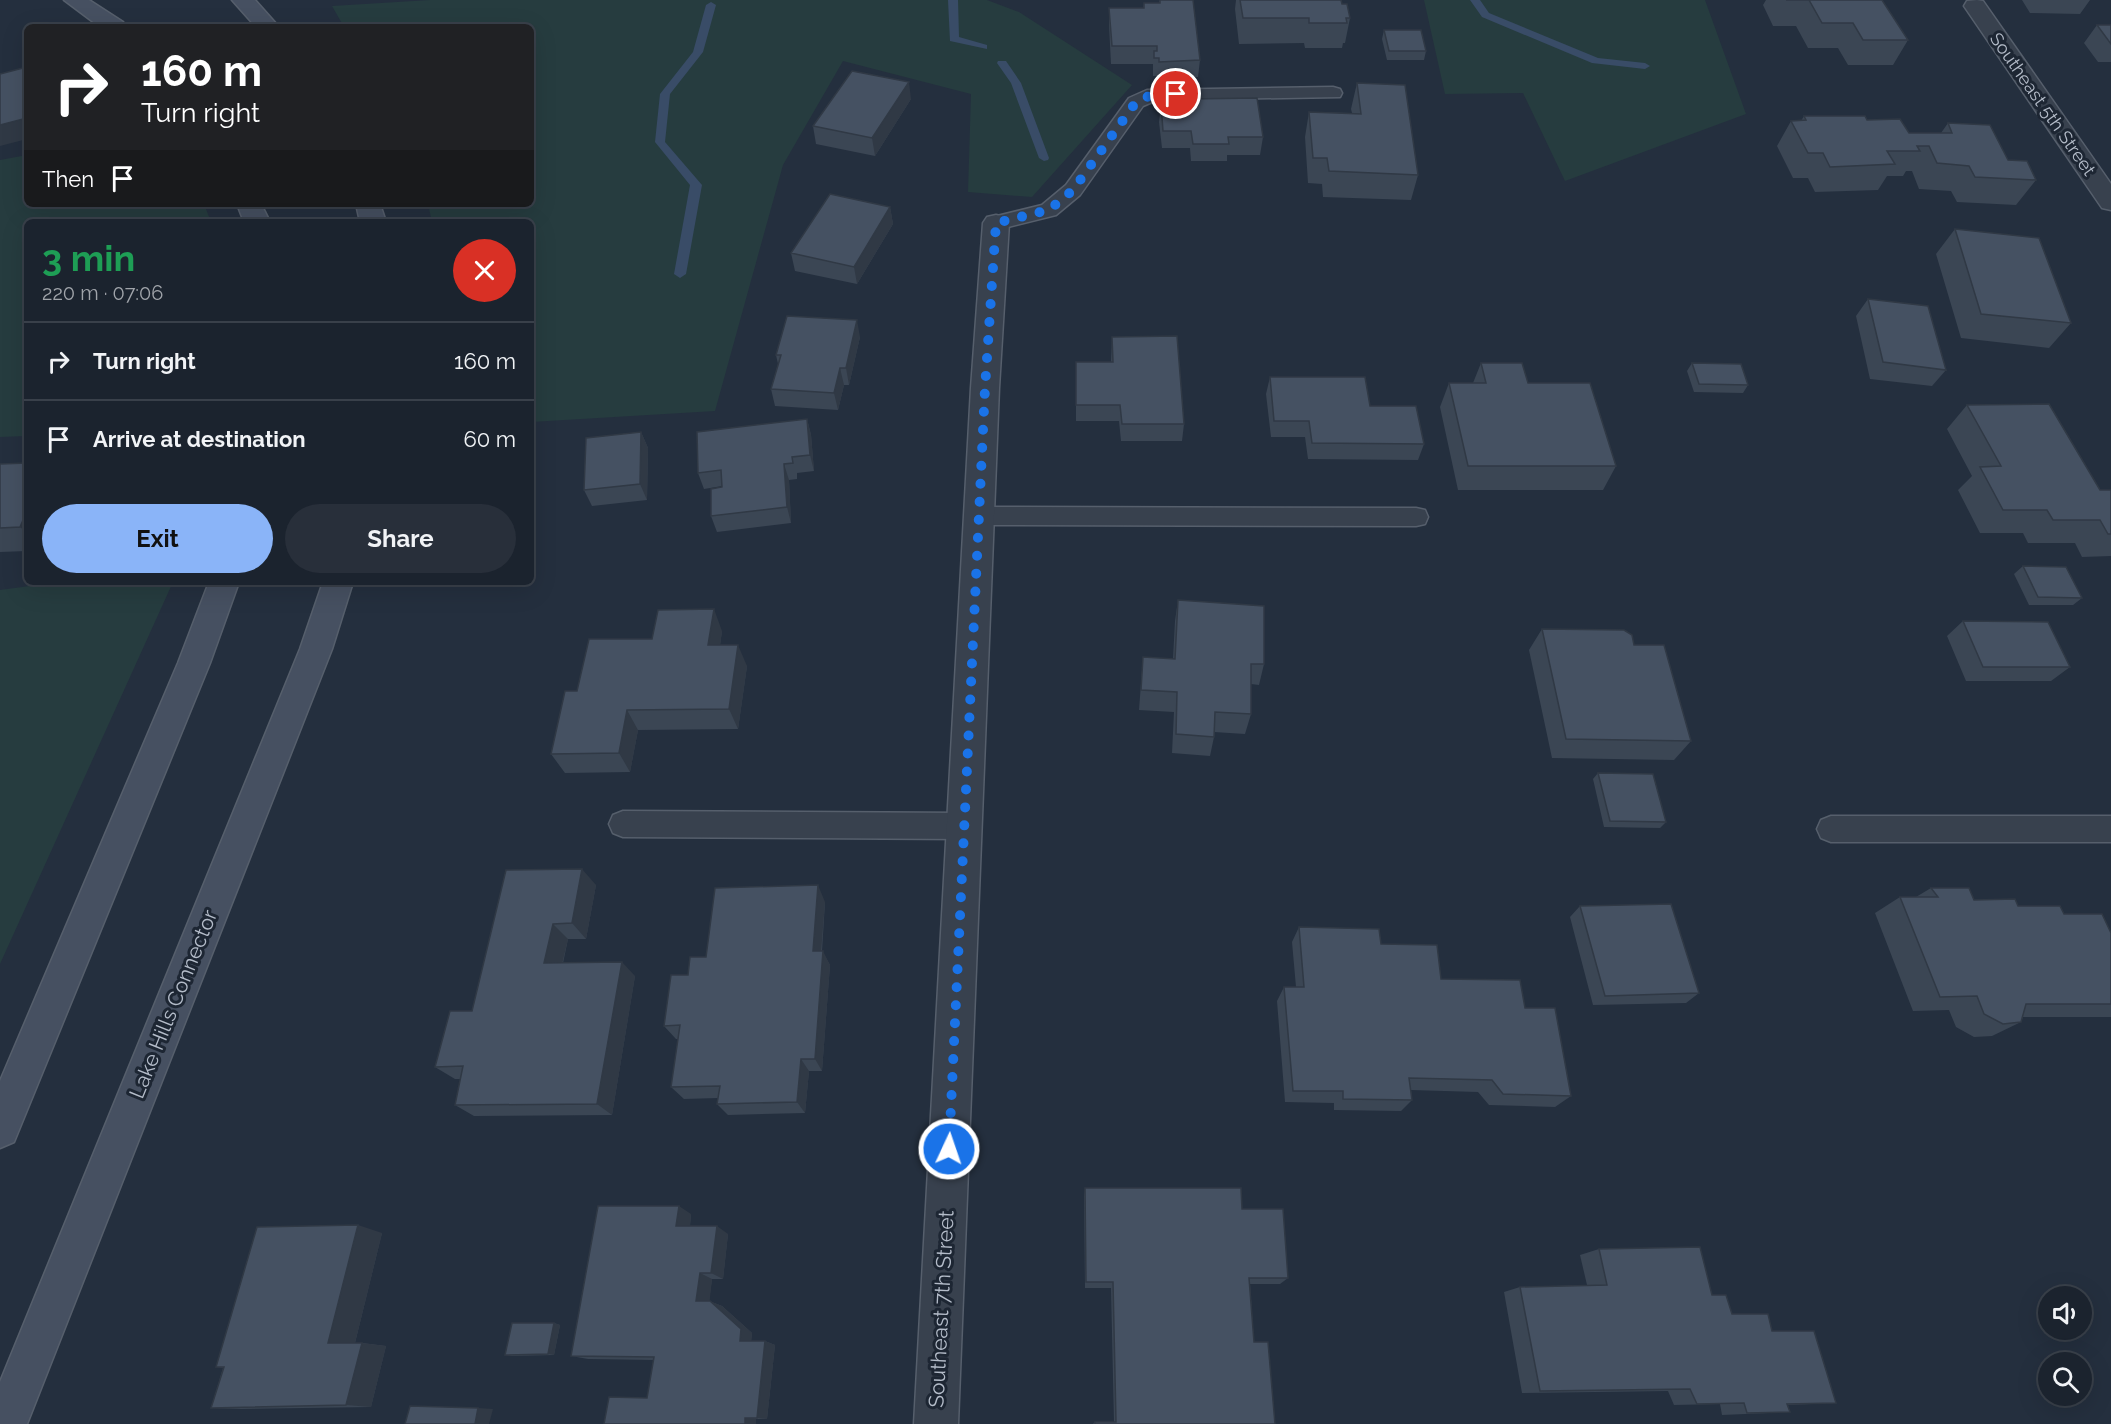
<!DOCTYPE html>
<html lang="en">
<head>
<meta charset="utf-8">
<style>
	body { margin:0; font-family:Raleway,sans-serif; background:#282f3a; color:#f1f3f6; height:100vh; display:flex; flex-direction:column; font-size:22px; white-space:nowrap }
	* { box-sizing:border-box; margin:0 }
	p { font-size:20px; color:#a0a4aa }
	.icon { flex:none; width:33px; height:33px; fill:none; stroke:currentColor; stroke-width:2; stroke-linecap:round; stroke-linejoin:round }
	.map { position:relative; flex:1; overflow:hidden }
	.side { position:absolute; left:24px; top:219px; width:510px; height:366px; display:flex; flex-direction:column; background:#1b232e; border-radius:9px; box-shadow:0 6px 24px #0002,0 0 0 2px #39404a }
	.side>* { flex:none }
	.hud { position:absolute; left:24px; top:24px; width:510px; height:183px; border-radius:9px; box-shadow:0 6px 24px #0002,0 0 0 2px #39404a; background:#202124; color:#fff; overflow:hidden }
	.controls { position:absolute; left:2038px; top:1286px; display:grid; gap:12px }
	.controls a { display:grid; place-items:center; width:54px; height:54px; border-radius:50%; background:#1b232e; box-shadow:0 6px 24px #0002,0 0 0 2px #39404a; font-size:30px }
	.pin { position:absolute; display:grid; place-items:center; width:51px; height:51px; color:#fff; margin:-26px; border:3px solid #fff; border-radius:50%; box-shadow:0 2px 6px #0007 }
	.me { position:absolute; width:66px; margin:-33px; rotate:3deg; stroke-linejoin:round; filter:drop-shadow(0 0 4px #0008) }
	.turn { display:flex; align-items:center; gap:21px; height:126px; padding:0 18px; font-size:27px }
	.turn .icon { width:78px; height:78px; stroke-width:2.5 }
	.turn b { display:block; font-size:42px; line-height:51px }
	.then { display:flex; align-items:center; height:57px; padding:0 18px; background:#0003; gap:12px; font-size:22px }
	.round { display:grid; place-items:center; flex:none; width:63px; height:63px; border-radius:32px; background:#282f3a }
	.headline { display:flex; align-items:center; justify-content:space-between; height:102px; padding:0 18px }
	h1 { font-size:36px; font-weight:700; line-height:45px; color:#1e9e55 }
	.button { display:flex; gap:12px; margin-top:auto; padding:12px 18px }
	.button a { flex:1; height:69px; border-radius:36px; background:#8ab4f8; color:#111; font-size:24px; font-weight:700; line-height:69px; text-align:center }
	.button a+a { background:#282f3a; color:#f1f3f6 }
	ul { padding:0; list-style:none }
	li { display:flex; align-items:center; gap:18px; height:78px; padding:0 18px; border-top:2px solid #39404a }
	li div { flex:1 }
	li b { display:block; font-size:22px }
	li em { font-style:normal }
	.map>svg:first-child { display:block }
</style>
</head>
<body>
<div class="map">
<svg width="2111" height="1424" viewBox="0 0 2111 1424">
	<rect width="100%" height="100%" fill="#242f3e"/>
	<path fill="#263c3f" d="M430,0H987L1019,12L1132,85L1032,197L968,192L971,94L843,61L783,165L715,411L531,422V222H432L428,204H531V27H344L332,6Z
		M1424,0H1705L1746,114L1565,181L1523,93L1445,94Z
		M27,155V204H204L211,222H27V436L0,437V160Z
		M60,582H173L0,964V590Z"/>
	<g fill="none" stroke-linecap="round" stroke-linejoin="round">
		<path fill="#394c67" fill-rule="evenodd" d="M948,0H958L959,37L987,45V49L950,41Z
			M1470,0H1480L1489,13L1598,58L1645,63L1650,66L1645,69L1592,63L1482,17Z
			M711,2L716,5L703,52L670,94L665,142L702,185L686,274L680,278L674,274L690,185L655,142L660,94L693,52L706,5Z
			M998,61H1006L1021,83L1049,158L1048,160L1044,161L1039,158L1011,83L997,63Z"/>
		<defs>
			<path id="lane" d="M1333,87L1340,89L1342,93L1340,97L1157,100L1143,106L1080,195L1056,215L996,230L989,228L986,223L989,218L1042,205L1066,185L1129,98L1147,90Z
				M979,507L1416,508L1425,510L1428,517L1425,524L1416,526L979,525L970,523L967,516L970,509Z
				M623,811L965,813L975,817L979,826L975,835L965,839L623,837L613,833L609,824L613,815Z
				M1831,816H2111V842H1831L1821,838L1817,829L1821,820Z"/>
			<path id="street" d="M1977,0L1983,1L2111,184V210L2102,208L1964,6L1967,1Z
				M996,215L1005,217L1009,223L999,388L958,1424H914L971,388L983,223L987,217Z"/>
			<path id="secondary" d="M64,0H89L123,22L126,27H100Z
				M232,0H255L279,27H256Z
				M237,204H261L270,222H244Z
				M356,204H380L386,222H360Z
				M209,582H239L210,663L14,1142L0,1148V1081L178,663Z
				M323,582H353L332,649L27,1424H0V1382L300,649Z"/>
		</defs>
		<use href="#lane" stroke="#565f6c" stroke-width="3"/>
		<use href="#street" stroke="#565f6c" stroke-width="3"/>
		<use href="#secondary" stroke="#565f6c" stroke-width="3"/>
		<use href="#lane" fill="#38414e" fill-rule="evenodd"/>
		<use href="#street" fill="#38414e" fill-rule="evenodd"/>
		<use href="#secondary" fill="#465061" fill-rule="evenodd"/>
	</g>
	<path fill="#3b4654" d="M1159,0L1200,60L1198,77L1158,79V76H1153V64H1111L1109,25V8H1143L1144,3H1159Z
		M1236,0H1341L1342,4L1350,18L1345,43H1343L1342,48H1305L1304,43L1239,44L1235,9Z
		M1766,0H1882L1908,40L1893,65H1848L1838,48H1808L1796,26H1773L1763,5Z
		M2022,0H2090L2080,14L2030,13Z
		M2097,25H2111V62H2098L2084,43Z
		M1384,30L1426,51L1424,60H1387L1382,39Z
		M1357,83L1418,175L1411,200L1323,197L1322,184L1308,183L1305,137L1309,112L1352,113L1351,109Z
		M911,99L875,156L816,144L813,126Z
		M1188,99L1263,137L1260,155H1227V161H1191L1190,148H1162L1159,122L1161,104H1188Z
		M1804,116L1867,120L1909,133H1941L1948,123L2008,160L2036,180L2016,205L1957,202L1951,191L1919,189L1912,171H1906L1903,176H1887L1878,190L1815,192L1808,178H1793L1777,146L1791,121H1801Z
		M890,207L893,224L857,284L795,271L791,253Z
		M1955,229L2071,323L2049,348L1961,338L1936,254Z
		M1868,299L1946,370L1932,386L1870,379L1856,316Z
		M860,337L849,385H844L838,410L775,406L771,389L778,364L776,355Z
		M1112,337L1184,424L1182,441H1121L1119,421H1076V362H1111Z
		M1481,363L1528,383L1616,466L1603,490H1458L1440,407L1449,383H1473Z
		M1692,363L1748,385L1743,393L1694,392L1687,371Z
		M1270,377L1370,406L1424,444L1418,460L1308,459L1305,437H1271L1266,394Z
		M1967,405L2100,490H2111V556L2082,557L2075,543H2028L2023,533H1980L1958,490L1972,476L1947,429Z
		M807,419L811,435L814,471L797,473V479L789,480L791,523L717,532L711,516L722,486L704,489L698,473Z
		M641,432L648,448L647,500L592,506L584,490Z
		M27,463V551L0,552V464Z
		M2023,566L2082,598L2073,605H2029L2014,574Z
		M1178,600L1264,664L1259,685L1251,684V714L1245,734L1214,732V737L1210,756L1172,753L1174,712L1139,710L1143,657L1173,659L1175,621Z
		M1963,621L2070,667L2051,681H1966L1947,636Z
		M1542,629L1634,645L1691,741L1674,760L1552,758L1529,650Z
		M722,631L720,645L747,666L738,729L638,730L630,772L565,773L551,754L577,691L652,639Z
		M1598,773L1666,822L1660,828L1604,827L1593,779Z
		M506,870L596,885L586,939H568L563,963L635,976L612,1115L474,1116L455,1105L461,1079H455L435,1067L472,1011Z
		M1931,888L1974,900L2018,906L2064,914L2111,933V1017H2023L2021,1022L1992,1036L1974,1037L1956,1027L1949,1010L1913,1011L1875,913L1900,897H1916Z
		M825,902L822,951L830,965L822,1071H809L805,1113L728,1115L717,1104L718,1098L684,1099L671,1087L678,1039H676L664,1026L688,975L706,957Z
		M1580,906L1699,993L1686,1003L1593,1005L1570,917Z
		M1299,927L1381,944L1441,979L1525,1008L1571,1096L1555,1107L1489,1105L1478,1092L1411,1090L1412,1100L1401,1111L1334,1110V1103L1285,1102L1277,1001L1284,987H1296L1292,942Z
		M1085,1188L1242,1209L1288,1278L1280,1284H1250L1254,1342L1275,1424H1093L1095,1422H1114L1111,1288H1085L1084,1196Z
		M691,1214L690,1226L728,1234L723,1279H712L709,1301L722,1306L752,1333L751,1341H765L775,1345L767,1419H756V1424H604L647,1398L654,1360L588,1359L571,1356Z
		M382,1233L355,1343H362L386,1346L371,1407L241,1409L211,1408L223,1368L216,1367Z
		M1599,1249L1712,1295L1732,1314L1772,1331L1836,1403L1788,1405L1790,1412L1722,1415L1720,1404L1674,1405L1668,1391L1522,1393L1504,1292L1520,1287L1587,1285L1580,1255Z
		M554,1323L560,1325L554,1355L512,1356L505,1355Z"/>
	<path fill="#303945" d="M23,68L27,74V102Z
		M909,82L911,99L875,156L872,138Z
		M27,118V139L0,146V125Z
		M890,207L893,224L857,284L854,267Z
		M857,320L860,337L849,385L846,368Z
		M840,368L844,385L838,410L834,393Z
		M807,419L811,435L814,471L810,455Z
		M641,432L648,448L647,500L640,484Z
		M784,464L789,480L791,523L787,507Z
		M27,511V533L20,527Z
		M714,609L722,631L717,666L708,645Z
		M738,645L747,666L738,729L729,709Z
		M627,710L638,730L630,772L619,753Z
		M582,869L596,885L586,939L572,923Z
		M818,885L825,902L820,965L813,951Z
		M553,924L568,939L559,977L544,963Z
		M823,951L830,965L822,1071L815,1059Z
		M622,962L635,976L612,1115L597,1104Z
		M801,1059L809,1071L805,1113L797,1102Z
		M679,1206L691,1214L689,1234L676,1226Z
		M358,1225L382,1233L354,1347L328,1343Z
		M717,1226L728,1234L723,1279L711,1273Z
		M700,1273L712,1279L709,1306L696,1301Z
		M710,1301L722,1306L752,1333L751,1345L740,1341Z
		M554,1323L560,1325L554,1355L548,1354Z
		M765,1341L775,1345L767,1419L757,1418Z
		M362,1343L386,1346L371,1407L346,1405Z
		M478,1408L493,1409L489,1424H475Z
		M745,1418L756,1419V1424H745Z"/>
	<path fill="#455162" stroke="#303945" stroke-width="1.5" d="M1160,0H1193L1200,60L1159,62V58H1154V51H1157V46H1112L1109,8H1144V3H1160Z
		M1240,0H1341L1342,4H1347L1350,18H1346L1347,23H1309V18H1243Z
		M1786,0H1882L1908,40H1863L1853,23H1822L1809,0Z
		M2097,25H2111V44Z
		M1384,30H1421L1426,51H1389Z
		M23,68L27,102V118L0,125V74Z
		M852,71L909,82L872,138L813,126Z
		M1357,83L1405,85L1418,175L1329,171L1327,158H1313L1309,112L1361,114Z
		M1257,98L1263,137H1228L1229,144H1193L1191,131H1163L1161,104H1189L1188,99Z
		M1804,116H1865L1867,120L1900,119L1909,133H1952L1948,123L1990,125L2008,160L2027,161L2036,180L1975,177L1969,166L1937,163L1929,146H1917L1920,151H1887L1895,164L1830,167L1823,153H1808L1791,121L1806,120Z
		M830,194L890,207L854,267L791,253Z
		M1955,229L2039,238L2071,323L1981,314Z
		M1868,299L1928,306L1946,370L1883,362Z
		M787,316L857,320L846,368H840L834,393L771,389L781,355H776Z
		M1177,336L1184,424H1122L1120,405H1076V362H1113L1112,337Z
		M1481,363H1522L1528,383H1590L1616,466H1468L1449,383H1486Z
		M1692,363L1741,364L1748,385L1699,384Z
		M1270,377H1365L1370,406H1416L1424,444L1312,443L1309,421H1274Z
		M2049,404L2100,490H2111V534H2108L2100,520H2053L2047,510H2003L1980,467L2001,466L1967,405Z
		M807,419L810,455L792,457L793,463L784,464L787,507L711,516V489L722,487L721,470L698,473L697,432Z
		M641,432L640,484L584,490L586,438Z
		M27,463V511L20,527L0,528V464Z
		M2023,566L2066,567L2082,598L2038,597Z
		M1178,600L1264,606V664H1251V714L1215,712L1214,737L1176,734L1177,692L1141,690L1143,657L1175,659Z
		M714,609L708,645H738L729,709L627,710L619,753L551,754L565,691H577L589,639H652L658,610Z
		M1963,621L2048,622L2070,667H1983Z
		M1542,629L1624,630L1632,635L1634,645H1664L1691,741L1566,739Z
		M1598,773L1653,774L1666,822L1610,821Z
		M582,869L572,923L553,924L544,963L622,962L597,1104L455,1105L463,1066L435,1067L450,1011H472L506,870Z
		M818,885L813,951H823L815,1059H801L797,1102L717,1104L720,1086L671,1087L680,1025L664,1026L671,975H688L690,957H706L715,888Z
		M1931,888H1969L1974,900L2015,899L2018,906H2060L2064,914H2102L2111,933V1004H2026L2021,1022L2003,1024L1984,1014L1977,996L1940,997L1900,897H1938Z
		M1671,904L1699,993L1605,996L1580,906Z
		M1299,927L1379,929L1381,944L1437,945L1441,979L1520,980L1525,1008H1555L1571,1096L1503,1094L1492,1080L1409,1078L1412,1100L1343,1099V1091H1293L1284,987H1304Z
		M1085,1188H1241L1242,1209H1283L1288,1278H1249L1254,1342H1268L1275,1424H1095V1422H1116L1113,1282H1086Z
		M598,1206H679L676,1226H717L711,1273H700L696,1301H710L741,1329L740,1341H765L757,1418H745V1424H604L609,1397L647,1398L654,1357L571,1356Z
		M358,1225L328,1343H362L346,1405L211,1408L224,1367H216L257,1227Z
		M1700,1247L1712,1295H1726L1732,1314H1768L1772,1331H1814L1836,1403L1787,1404L1790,1412L1747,1413L1744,1403L1697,1404L1690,1389L1540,1391L1520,1287L1607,1285L1599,1249Z
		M512,1323H554L548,1354L505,1355Z
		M410,1406L478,1408L475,1424H405Z"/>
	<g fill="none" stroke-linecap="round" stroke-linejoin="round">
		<path stroke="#1a73e8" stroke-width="10" stroke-dasharray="0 18" d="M949,1149L985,388L996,223L1049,210L1073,190L1136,102L1154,94H1176"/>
	</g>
	<g text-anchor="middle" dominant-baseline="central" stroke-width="6" stroke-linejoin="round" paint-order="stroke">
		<g font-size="18" fill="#b4bcc9" stroke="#1d2633">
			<text transform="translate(2043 104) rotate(55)">Southeast 5th Street</text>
		</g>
		<g font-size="21" fill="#b4bcc9" stroke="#1d2633">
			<text transform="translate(173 1004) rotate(-68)">Lake Hills Connector</text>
			<text transform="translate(941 1309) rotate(-87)">Southeast 7th Street</text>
		</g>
	</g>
</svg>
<div class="controls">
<a><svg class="icon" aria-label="sound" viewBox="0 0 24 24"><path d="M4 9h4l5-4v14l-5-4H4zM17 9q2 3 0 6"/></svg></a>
<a><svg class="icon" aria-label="search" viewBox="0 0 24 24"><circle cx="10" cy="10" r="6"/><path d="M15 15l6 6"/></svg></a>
</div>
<div class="pin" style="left:1176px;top:94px;background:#d93025"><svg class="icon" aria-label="arrive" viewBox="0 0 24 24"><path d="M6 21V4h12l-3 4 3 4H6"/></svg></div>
<svg class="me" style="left:949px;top:1149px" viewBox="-20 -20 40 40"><circle r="17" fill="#1a73e8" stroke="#fff" stroke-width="3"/><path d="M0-11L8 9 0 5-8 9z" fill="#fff"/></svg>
<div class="hud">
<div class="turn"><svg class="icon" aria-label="right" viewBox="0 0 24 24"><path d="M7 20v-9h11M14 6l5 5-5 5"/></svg><div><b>160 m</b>Turn right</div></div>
<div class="then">Then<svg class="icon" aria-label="arrive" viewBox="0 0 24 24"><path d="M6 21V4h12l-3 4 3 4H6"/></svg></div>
</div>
<section class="side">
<div class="headline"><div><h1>3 min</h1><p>220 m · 07:06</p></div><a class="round" style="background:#d93025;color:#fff"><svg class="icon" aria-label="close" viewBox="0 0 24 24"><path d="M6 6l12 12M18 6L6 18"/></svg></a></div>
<ul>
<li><svg class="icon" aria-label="right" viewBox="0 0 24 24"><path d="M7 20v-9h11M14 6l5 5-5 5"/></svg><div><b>Turn right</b></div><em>160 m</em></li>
<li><svg class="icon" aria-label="arrive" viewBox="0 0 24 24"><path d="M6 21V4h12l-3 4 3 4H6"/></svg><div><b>Arrive at destination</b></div><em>60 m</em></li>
</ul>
<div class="button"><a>Exit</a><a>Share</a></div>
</section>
</div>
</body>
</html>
